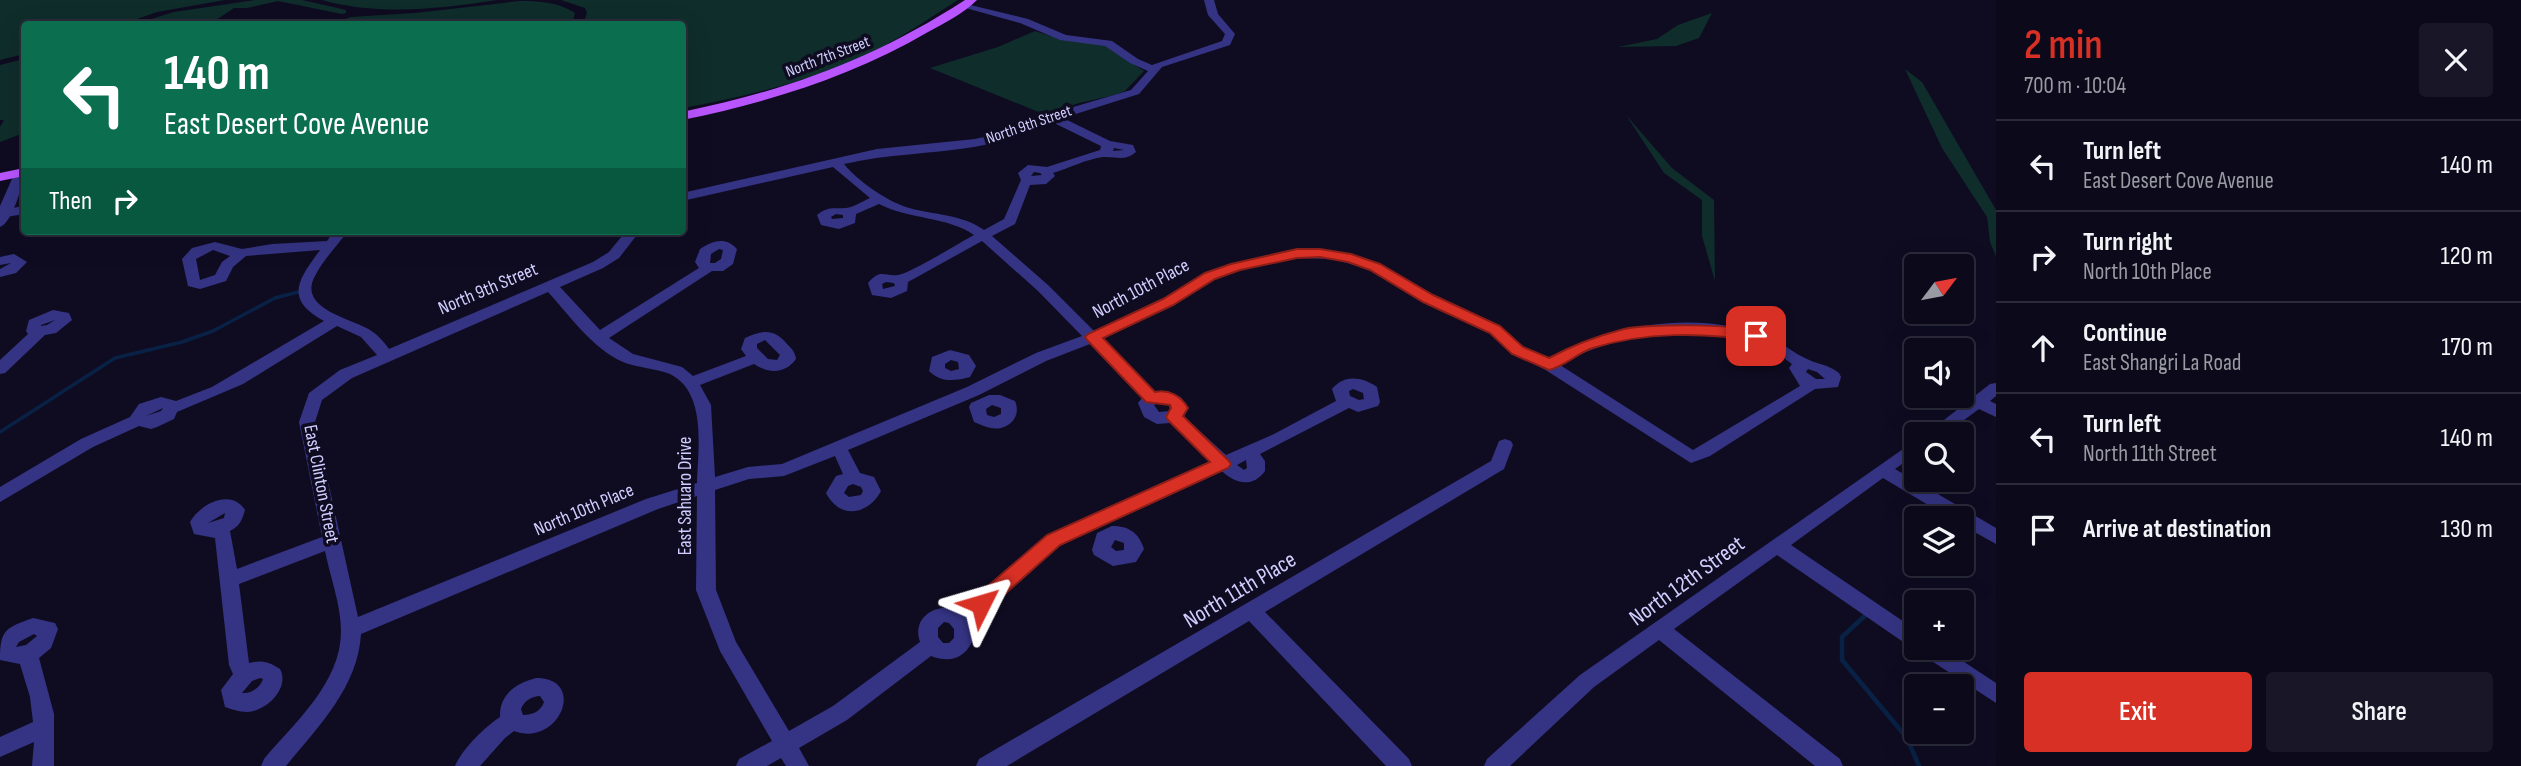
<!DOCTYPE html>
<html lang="en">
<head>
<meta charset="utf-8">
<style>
	body { margin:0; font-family:"Sofia Sans Condensed",sans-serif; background:#191727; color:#f1f3f6; height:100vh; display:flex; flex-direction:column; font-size:26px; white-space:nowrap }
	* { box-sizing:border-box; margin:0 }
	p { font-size:23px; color:#9a9aa2 }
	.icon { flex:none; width:38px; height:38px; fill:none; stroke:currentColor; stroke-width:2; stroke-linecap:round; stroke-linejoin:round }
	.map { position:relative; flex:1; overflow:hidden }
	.drawer { display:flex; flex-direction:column; background:#0b091a; width:525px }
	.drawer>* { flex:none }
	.top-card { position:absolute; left:21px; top:21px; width:665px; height:214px; border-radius:7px; box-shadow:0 7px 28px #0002,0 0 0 2px #2b2a39; background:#0b6e4f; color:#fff; overflow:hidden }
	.needle { width:46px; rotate:58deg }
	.controls { position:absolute; left:1904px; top:254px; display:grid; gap:14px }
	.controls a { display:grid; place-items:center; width:70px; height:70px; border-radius:7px; background:#0b091a; box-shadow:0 7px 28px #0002,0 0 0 2px #2b2a39; font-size:35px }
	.pin { position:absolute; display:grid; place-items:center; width:60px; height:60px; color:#fff; margin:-30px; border-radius:14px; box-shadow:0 4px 10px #0006 }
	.me { position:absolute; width:77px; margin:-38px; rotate:50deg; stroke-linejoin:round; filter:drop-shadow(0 0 5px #0008) }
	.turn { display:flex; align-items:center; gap:24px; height:147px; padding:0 28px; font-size:32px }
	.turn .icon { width:91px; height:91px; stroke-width:2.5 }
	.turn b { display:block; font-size:49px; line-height:60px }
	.then { display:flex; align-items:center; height:66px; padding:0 28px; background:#0003; gap:14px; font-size:26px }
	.round { display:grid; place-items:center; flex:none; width:74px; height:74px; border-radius:7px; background:#191727 }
	.summary { display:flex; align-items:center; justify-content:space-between; height:119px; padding:0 28px }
	h1 { font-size:42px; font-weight:600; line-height:52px; color:#d93025 }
	.primary-button { display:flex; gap:14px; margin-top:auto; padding:14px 28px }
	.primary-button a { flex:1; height:80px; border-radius:7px; background:#d93025; color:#fff; font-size:28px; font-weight:600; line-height:80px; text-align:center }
	.primary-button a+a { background:#191727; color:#f1f3f6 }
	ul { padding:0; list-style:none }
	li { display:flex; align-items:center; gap:21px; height:91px; padding:0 28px; border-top:2px solid #2b2a39 }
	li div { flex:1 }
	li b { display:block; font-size:26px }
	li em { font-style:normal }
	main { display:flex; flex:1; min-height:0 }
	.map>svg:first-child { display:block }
</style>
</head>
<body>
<main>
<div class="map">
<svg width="1996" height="766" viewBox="0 0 1996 766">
	<rect width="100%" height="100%" fill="#0f0c22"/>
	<path fill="#0f2d2b" d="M0,0H225L157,12L123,24H24V54L0,60Z
		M255,0H302L346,10V13L342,14L278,1L247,8H234L216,20V24H135L174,12Z
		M322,0H497C439,9 379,16 322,0Z
		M561,0H958C934,15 910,32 884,46C822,78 751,96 683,108L682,24H583L587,13L585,8Z
		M520,1C539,1 558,2 575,13L572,24H330L351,17L415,13Z
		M1712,13L1699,38L1676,46L1618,47L1657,39L1678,25Z
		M1035,31L1060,39L1101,43L1144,71L1125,91L1115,95L1079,103L1046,115L930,68L998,47Z
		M24,59V133L0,142V127L4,120H0V65Z
		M1905,69L1922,82L1996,210V256L1990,242L1987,217L1942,148Z
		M1626,115L1672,168L1714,200L1715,281L1702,236V200L1664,173Z"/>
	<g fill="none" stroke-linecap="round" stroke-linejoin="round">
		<path stroke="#082145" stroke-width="3.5" d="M0,432L115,358L182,342L213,331L275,298L302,291"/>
		<path stroke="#082145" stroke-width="4.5" d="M1868,613L1842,637V660L1907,738L1919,766"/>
		<path fill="#353484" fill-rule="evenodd" d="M1204,0H1214L1218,14L1235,34L1230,45L1162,67L1139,94L1063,118L1110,141L1133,145L1136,152C1124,162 1117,156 1103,157C1087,159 1069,168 1053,173L1055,176L1046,184L1030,185L1015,224L992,236L1048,285L1094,331L1163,299L1205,273L1231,264L1297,250L1335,251L1380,264L1433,295L1500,327L1522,347L1548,359C1611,323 1699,310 1768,337C1782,342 1792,352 1805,358C1818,365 1826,363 1839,373L1841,377L1838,387L1815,389L1710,456L1691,463L1544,369L1512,353L1490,333L1423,301L1370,270L1334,259L1297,258L1240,270L1215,279L1173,305L1102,339L1155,392L1181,397L1187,408L1184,417L1226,455L1274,434L1336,401L1332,389C1345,374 1362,377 1377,387L1380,402L1378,406L1358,412L1349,408L1260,454L1265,461V471C1253,488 1235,484 1222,471L1059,545L971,623L974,637C967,657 952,664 931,656L847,720L799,748L809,766H786L781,758L767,766H736L739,759L772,741L720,651L696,590L697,496L658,509L361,634C358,687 318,727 286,766H261L264,759C295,722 341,683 341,631C341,605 330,576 325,551L239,584L249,663C261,660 268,661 280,669C290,688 267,711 247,712C240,712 231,709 225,707L221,690L233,674L229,665L215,538L194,534L190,522C200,504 231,488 245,510C242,520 240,526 230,531L237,569L322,537L299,422L309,393L340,370L377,355L361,337L337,326L243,384L177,412L174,419L157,427L151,429L139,426L93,447L0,502V487L81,439L130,417L139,404L161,397L176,401L212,387L324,321C283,299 299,279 320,250L246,256L233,267L226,281L200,289L188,286L182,259L192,248L215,242L242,249L272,244L327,241L334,231H348C337,246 323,260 315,276C297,309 351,318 370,330C378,335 384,342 389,349L593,262L609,252L626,231H640L619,258L603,268L560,287L600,330L699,268L695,262L700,249C713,241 725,236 737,249L733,264L723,271H712L609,338L633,354L682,367L693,376L746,356L741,349L745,338C762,330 774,328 787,344C792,349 795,352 796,359C785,374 769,374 754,364L700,385L711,405L715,477L748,467L782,464L967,387L1036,353L1082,336L1038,291L982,241L908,282L907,291L891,298L872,295L868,283C881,268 884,277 898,275C909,274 961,242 974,235C949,217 908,219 879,204L856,214L855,223L839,229L821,225L817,215C828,206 834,209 846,208C854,207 863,201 870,198L833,167L682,201V193L877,149L975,139L1006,132L1070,108L1131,90L1148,71L1130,63L1105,46L1060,40L1020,23L962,7V3L1028,19L1066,35L1112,41L1138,59L1152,65L1222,41L1225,34L1208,15ZM1052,122L1101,146L1100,150L1047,167L1028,165L1018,173L1021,180L1004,219L984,230C962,214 932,215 906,207C885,200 858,181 844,164C887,154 931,154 974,147C1001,142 1027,132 1052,122ZM1114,148L1124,150L1113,151ZM1034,172L1040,173L1042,175L1031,176ZM836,214L843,215V218L832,219L831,217ZM719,249L723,250L721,259L715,263H710L711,254ZM213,250L230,256L222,262L215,275L200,280L196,259ZM886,282L894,283L895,286L883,289L882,284ZM548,292C570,316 592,348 623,362C637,368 655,368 670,374C707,392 698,449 697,483L646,499L358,617L315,422L322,400L352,378ZM1675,333C1717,334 1758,337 1792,364L1789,368L1800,386L1693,450L1560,365C1597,343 1632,337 1675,333ZM765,340L780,355L777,360L768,359L757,348V344ZM1090,344L1142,398L1138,403L1144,417L1157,424L1170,423L1212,462L1047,535L959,610C938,602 911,616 920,642L833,706L789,731L736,642L716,590L715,490L749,479L784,476L835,456L843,474L836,476L826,493C840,520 868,515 881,491L874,477L860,473L848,450L979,395L1046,361ZM1808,369L1817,372L1825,379H1816L1806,372ZM1353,389L1363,393L1364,399L1359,400L1350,396L1349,391ZM1158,403L1169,405L1170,411L1159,412L1154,405ZM163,408L161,411L146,416ZM1246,460L1247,468L1244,470L1237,465ZM853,484L861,487L863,491L861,495L849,497L844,493L848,486ZM225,513L224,518L208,523ZM944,622L949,623L954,629V638L949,643H943L938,637V628ZM260,678L263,679C260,688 251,694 242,693L252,681Z
			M24,206V214L6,217L0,214L1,210Z
			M14,254L27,262L16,273L0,277V269L11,263L0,265V257Z
			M53,310L69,313L72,320L56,333L45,335L5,373L0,374V360L28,334L26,331L29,320ZM55,320L47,325L41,326V325Z
			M950,350L969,355L976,366L970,377C955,381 941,383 929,371L932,357ZM951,360L958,362L959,369L951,371L945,368V364Z
			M1996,383V396L1990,401L1996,404V417L1979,409L1945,434H1926L1990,384Z
			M989,395H1000L1015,401C1022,417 1008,431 991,428C985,427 980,424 974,422L969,407L971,403ZM992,405L1001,408V414L994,417L987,415L986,409Z
			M1505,439L1511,441L1513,445L1504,469L1265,612L1409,759L1412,766H1386L1249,621L1007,766H976L979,759L1491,461L1499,441Z
			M1916,440V454L1895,469L1996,528V544L1962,525V518H1950L1883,478L1791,545L1916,630V648H1943L1996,683V703L1921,654L1918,648L1909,646L1777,555L1674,629L1840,759L1843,766H1815L1659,640L1594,687L1510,766H1484L1487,759L1580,675Z
			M1112,526C1129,526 1139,533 1144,549L1136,562L1113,566L1094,555L1092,550L1097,533ZM1115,540L1124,543V550L1116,551L1111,547Z
			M33,618L55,623L58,629L51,648L39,658L54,714V766H32L34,742L0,757V737L33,722L30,697L20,664L0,660C0,630 5,628 33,618ZM34,634L37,636L26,645L16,647L19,642Z
			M536,678C588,678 559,748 514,731L505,738L480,766H455C463,748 484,728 500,717C499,694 517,683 536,678ZM540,696L544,702C541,711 533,715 523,715L521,709C524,701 532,696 540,696Z"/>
		<path fill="#353484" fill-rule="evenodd" d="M16,170H24C24,183 12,223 0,227V206Z"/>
		<path fill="#b955ff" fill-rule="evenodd" d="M965,0H977C964,13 945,23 928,32C851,77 769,102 682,120V112C788,90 874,59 965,0Z
			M24,168V176L0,181V173Z"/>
	</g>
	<path fill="#d93025" stroke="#8d1f18" stroke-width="2" d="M1297,249H1320L1351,254L1380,264L1433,295L1500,326L1523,347L1549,358C1573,345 1597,336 1624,329C1645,324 1750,322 1763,336L1756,341C1703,332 1644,332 1593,348C1577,353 1565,366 1549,370L1512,354L1490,333L1423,302L1370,270L1348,262L1320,257L1297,258L1240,270L1215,279L1173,305L1103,338L1155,392C1169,389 1181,396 1188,408L1183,416L1228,460L1231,464L1228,468L1060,545L987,610L981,612L974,610L971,604L974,598L1047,535L1210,462L1169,421L1166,417L1171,408L1170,405L1146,402L1088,341L1085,337L1088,334L1163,299L1205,273L1231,264Z"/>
	<g text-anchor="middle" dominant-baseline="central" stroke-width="7" stroke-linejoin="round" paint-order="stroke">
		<g font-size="16" fill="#d1ceff" stroke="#0f0c22">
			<text transform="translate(828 57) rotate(-21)">North 7th Street</text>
			<text transform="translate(1029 125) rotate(-19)">North 9th Street</text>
		</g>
		<g font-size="19" fill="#d1ceff" stroke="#0f0c22">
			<text transform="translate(488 289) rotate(-23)">North 9th Street</text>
			<text transform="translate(1141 289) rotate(-28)">North 10th Place</text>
			<text transform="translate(321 484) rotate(79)">East Clinton Street</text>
			<text transform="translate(685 496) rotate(-90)">East Sahuaro Drive</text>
			<text transform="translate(584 510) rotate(-23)">North 10th Place</text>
		</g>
		<g font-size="23" fill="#d1ceff" stroke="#0f0c22">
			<text transform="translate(1687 581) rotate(-36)">North 12th Street</text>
			<text transform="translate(1240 590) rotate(-31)">North 11th Place</text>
		</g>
	</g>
</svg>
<div class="controls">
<a><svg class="needle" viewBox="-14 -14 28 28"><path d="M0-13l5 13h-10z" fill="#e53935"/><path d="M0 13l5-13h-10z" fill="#9a9aa2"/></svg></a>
<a><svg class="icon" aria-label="sound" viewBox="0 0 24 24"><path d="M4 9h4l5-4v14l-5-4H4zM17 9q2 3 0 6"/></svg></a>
<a><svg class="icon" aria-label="search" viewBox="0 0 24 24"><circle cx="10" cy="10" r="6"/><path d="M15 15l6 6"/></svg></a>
<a><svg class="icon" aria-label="layers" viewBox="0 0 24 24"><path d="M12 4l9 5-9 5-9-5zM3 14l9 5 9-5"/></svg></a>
<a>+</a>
<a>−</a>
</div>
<div class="pin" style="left:1756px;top:336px;background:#d93025"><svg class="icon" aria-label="arrive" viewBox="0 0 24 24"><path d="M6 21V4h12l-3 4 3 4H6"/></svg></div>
<svg class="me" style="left:981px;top:604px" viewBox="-20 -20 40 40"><path d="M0-17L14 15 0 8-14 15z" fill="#d93025" stroke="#fff" stroke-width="4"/></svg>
<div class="top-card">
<div class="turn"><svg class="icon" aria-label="left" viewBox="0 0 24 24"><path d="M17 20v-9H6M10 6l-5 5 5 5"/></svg><div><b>140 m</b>East Desert Cove Avenue</div></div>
<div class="then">Then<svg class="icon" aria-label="right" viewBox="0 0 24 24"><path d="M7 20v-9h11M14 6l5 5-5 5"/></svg></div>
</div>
</div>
<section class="drawer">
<div class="summary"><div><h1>2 min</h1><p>700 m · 10:04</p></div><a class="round"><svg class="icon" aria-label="close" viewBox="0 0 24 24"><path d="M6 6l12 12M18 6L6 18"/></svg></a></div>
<ul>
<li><svg class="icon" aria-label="left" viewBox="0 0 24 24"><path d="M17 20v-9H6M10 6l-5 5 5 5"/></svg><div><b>Turn left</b><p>East Desert Cove Avenue</p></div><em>140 m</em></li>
<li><svg class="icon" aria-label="right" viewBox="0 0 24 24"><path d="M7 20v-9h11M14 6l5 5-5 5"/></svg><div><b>Turn right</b><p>North 10th Place</p></div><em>120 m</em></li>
<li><svg class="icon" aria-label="ahead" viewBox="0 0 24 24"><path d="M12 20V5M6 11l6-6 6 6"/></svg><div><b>Continue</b><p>East Shangri La Road</p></div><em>170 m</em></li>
<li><svg class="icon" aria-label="left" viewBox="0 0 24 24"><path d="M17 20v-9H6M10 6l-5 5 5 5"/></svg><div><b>Turn left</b><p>North 11th Street</p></div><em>140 m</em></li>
<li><svg class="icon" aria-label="arrive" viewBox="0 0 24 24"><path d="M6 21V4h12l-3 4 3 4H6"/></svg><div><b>Arrive at destination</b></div><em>130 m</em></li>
</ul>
<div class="primary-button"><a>Exit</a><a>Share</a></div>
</section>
</main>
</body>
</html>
